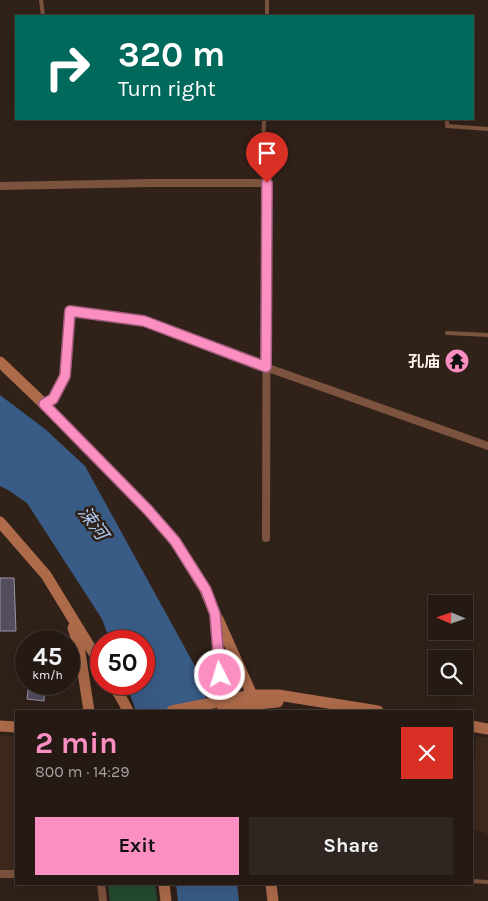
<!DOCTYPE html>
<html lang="en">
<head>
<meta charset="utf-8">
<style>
	body { margin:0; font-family:Karla,"Noto Sans SC",sans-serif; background:#302621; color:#f1f3f6; height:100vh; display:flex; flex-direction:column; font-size:19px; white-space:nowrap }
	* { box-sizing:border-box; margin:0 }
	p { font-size:16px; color:#a3a0a0 }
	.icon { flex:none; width:28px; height:28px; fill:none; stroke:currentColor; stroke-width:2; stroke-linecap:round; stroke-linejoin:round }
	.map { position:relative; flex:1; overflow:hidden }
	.panel { position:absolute; left:15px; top:710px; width:458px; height:175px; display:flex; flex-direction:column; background:#241913; border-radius:0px; box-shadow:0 5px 20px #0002,0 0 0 1px #413833 }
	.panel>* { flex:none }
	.top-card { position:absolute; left:15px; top:15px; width:459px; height:105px; border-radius:0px; box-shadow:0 5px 20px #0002,0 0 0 1px #413833; background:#00695c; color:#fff; overflow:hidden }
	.needle { width:32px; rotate:272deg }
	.controls { position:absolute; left:428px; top:595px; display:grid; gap:10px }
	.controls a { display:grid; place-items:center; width:45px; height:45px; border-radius:0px; background:#241913; box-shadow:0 5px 20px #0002,0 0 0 1px #413833; font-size:25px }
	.speed { position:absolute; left:15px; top:630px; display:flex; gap:10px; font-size:25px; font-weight:700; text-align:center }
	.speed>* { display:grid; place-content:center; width:65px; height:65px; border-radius:50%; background:#241913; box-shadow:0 5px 20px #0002,0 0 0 1px #413833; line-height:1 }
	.speed small { font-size:12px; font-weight:400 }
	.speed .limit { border:8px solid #d22; background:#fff; color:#111 }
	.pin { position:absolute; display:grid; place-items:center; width:42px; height:42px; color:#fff; margin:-51px -21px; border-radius:50% 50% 50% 0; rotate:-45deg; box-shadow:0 0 5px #0007 }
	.pin .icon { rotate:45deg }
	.me { position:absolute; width:55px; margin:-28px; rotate:355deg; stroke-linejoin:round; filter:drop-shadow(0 0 4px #0008) }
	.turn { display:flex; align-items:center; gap:18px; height:105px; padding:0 20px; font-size:22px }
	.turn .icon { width:65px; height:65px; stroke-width:2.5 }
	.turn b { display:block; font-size:35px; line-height:42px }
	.round { display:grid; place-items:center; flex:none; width:52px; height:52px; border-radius:0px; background:#302621 }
	.summary { display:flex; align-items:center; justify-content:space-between; height:85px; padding:0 20px }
	h1 { font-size:30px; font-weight:700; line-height:38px; color:#fc8fc1 }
	.action { display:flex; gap:10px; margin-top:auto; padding:10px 20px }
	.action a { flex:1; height:58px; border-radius:0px; background:#fc8fc1; color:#111; font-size:20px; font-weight:700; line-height:58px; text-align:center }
	.action a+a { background:#302621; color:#f1f3f6 }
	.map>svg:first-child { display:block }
</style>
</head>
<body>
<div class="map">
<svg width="488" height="901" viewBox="0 0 488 901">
	<rect width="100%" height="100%" fill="#302119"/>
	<path fill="#3d291d" d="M0,735L16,736V874H0Z
		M476,737L488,738V834L471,829Z"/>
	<path fill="#244a30" d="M108,884H155L157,901H110Z"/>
	<path fill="#395c87" d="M0,395L45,429L85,466L196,668L210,711H136L126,684H144V641H110L102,619L27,503L8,490L0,486Z
		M176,884H237L239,901H178Z"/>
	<path fill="#544d5e" stroke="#9c95a7" d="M0,578H14L16,631H0Z
		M29,684H45L44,701L27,699Z"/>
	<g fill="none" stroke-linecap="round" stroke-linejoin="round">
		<path stroke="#7c533e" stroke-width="4" d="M41,0L43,16
			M267,16V0
			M447,119V126L488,129
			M263,154L264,119
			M447,333L488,335
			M471,881L488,882"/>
		<path stroke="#7c533e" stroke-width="8" d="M0,186L151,183H267L266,538
			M44,404L53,399L65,376L70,311L144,321L229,354L488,446
			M0,874H16
			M101,884L103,901"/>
		<path stroke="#ad6b4a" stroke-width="11" d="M0,362L44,404L148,510L175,541L205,590L215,613L224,711
			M0,522L46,575L101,665
			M218,619L252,695
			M73,628L79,646L89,711
			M113,684L124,703L128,711
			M172,711L252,695H278L378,711
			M222,711L256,704L278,702
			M0,726L16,727
			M471,726L488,729
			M164,884L166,901
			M271,884L273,901"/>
	</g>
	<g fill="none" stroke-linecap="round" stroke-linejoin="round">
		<defs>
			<path id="route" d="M220,675L215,614L206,590L175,541L148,510L44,404L53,399L65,376L70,311L144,321L266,367L267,183"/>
		</defs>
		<use href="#route" stroke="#a45d7d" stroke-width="12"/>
		<use href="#route" stroke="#fc8fc1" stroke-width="9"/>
	</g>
	<defs>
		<symbol id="temple-disc" viewBox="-11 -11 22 22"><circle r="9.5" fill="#fc8fc1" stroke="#302119"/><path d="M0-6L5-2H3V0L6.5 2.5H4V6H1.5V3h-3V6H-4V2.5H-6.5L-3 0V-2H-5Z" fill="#111"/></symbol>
	</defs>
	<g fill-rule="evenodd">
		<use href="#temple-disc" x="443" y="347" width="28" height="28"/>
	</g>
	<g text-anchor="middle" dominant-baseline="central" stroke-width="5" stroke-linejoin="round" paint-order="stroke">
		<g font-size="16" font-weight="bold" fill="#fdf2ec" stroke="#302119" text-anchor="end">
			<text x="440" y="361">孔庙</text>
		</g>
		<g font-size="18" font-style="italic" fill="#abcbf4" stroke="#302119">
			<text transform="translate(93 523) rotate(54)">涑河</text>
		</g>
	</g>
</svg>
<div class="controls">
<a><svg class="needle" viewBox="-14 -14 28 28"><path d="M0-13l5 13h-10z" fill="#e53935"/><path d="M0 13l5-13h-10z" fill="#a3a0a0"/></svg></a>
<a><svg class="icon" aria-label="search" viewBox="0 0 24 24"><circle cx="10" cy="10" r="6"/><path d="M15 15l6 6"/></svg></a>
</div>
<div class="speed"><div>45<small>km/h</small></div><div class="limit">50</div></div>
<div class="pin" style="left:267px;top:183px;background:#d93025"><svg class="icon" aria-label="arrive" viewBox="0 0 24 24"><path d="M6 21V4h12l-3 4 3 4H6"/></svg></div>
<svg class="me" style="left:220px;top:675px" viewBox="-20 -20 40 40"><circle r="17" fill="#fc8fc1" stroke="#fff" stroke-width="3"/><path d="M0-11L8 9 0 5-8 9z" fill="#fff"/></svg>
<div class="top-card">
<div class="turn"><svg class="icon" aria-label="right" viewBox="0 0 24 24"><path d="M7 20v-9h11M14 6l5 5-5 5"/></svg><div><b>320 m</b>Turn right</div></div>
</div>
<section class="panel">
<div class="summary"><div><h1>2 min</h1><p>800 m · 14:29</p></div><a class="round" style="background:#d93025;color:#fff"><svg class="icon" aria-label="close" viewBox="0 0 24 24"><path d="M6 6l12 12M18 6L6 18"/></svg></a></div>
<div class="action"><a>Exit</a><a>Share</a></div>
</section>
</div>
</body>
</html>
